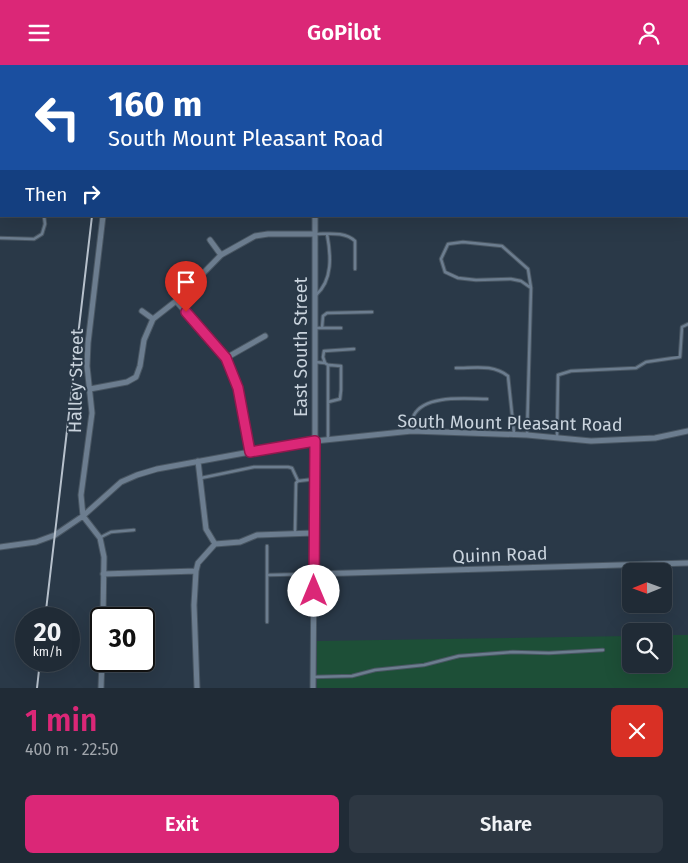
<!DOCTYPE html>
<html lang="en">
<head>
<meta charset="utf-8">
<style>
	body { margin:0; font-family:"Fira Sans",sans-serif; background:#2d3742; color:#f1f3f6; height:100vh; display:flex; flex-direction:column; font-size:19px; white-space:nowrap }
	* { box-sizing:border-box; margin:0 }
	p { font-size:16px; color:#a2a7ad }
	.icon { flex:none; width:28px; height:28px; fill:none; stroke:currentColor; stroke-width:2; stroke-linecap:round; stroke-linejoin:round }
	.map { position:relative; height:623px; overflow:hidden }
	.details { display:flex; flex-direction:column; background:#202b36; flex:1 }
	.details>* { flex:none }
	.top-card { position:absolute; left:0px; top:0px; width:689px; height:152px; box-shadow:0 5px 20px #0002,0 0 0 1px #3d4751; background:#1a4fa0; color:#fff; overflow:hidden }
	.needle { width:32px; rotate:269deg }
	.tools { position:absolute; left:622px; top:498px; display:grid; gap:10px }
	.tools a { display:grid; place-items:center; width:50px; height:50px; border-radius:8px; background:#202b36; box-shadow:0 5px 20px #0002,0 0 0 1px #3d4751; font-size:25px }
	.speed { position:absolute; left:15px; top:542px; display:flex; gap:10px; font-size:25px; font-weight:700; text-align:center }
	.speed>* { display:grid; place-content:center; width:65px; height:65px; border-radius:50%; background:#202b36; box-shadow:0 5px 20px #0002,0 0 0 1px #3d4751; line-height:1 }
	.speed small { font-size:12px; font-weight:400 }
	.speed .limit { border:2px solid #111; border-radius:8px; background:#fff; color:#111 }
	.pin { position:absolute; display:grid; place-items:center; width:42px; height:42px; color:#fff; margin:-51px -21px; border-radius:50% 50% 50% 0; rotate:-45deg; box-shadow:0 0 5px #0007 }
	.pin .icon { rotate:45deg }
	.me { position:absolute; width:55px; margin:-28px; rotate:0deg; stroke-linejoin:round; filter:drop-shadow(0 0 4px #0008) }
	.turn { display:flex; align-items:center; gap:18px; height:105px; padding:0 25px; font-size:22px }
	.turn .icon { width:65px; height:65px; stroke-width:2.5 }
	.turn b { display:block; font-size:35px; line-height:42px }
	.then { display:flex; align-items:center; height:48px; padding:0 25px; background:#0003; gap:10px; font-size:19px }
	.round { display:grid; place-items:center; flex:none; width:52px; height:52px; border-radius:8px; background:#2d3742 }
	.head { display:flex; align-items:center; justify-content:space-between; height:85px; padding:0 25px }
	h1 { font-size:30px; font-weight:600; line-height:38px; color:#db2777 }
	.primary-button { display:flex; gap:10px; margin-top:auto; padding:10px 25px }
	.primary-button a { flex:1; height:58px; border-radius:8px; background:#db2777; color:#fff; font-size:20px; font-weight:600; line-height:58px; text-align:center }
	.primary-button a+a { background:#2d3742; color:#f1f3f6 }
	header { display:flex; justify-content:space-between; align-items:center; height:65px; padding:0 25px; background:#db2777; color:#fff; font-size:22px; font-weight:600 }
	.map>svg:first-child { display:block }
</style>
</head>
<body>
<header><svg class="icon" aria-label="menu" viewBox="0 0 24 24"><path d="M4 6h16M4 12h16M4 18h16"/></svg>GoPilot<svg class="icon" aria-label="person" viewBox="0 0 24 24"><circle cx="12" cy="8" r="4"/><path d="M4 21q1-7 8-7t8 7"/></svg></header>
<div class="map">
<svg width="688" height="623" viewBox="0 0 688 623">
	<rect width="100%" height="100%" fill="#2a3948"/>
	<path fill="#1d4f37" d="M664,570H688V623H317V576L631,571V599H664Z"/>
	<path fill="#635364" stroke="#8c7a8d" d="M0,3H1L0,131Z"/>
	<g fill="none" stroke-linecap="round" stroke-linejoin="round">
		<defs>
			<path id="lane" d="M409,0V1
				M485,0V1
				M580,0V1
				M611,0V1
				M333,1V0
				M0,142H1
				M315,169C328,169 345,166 355,176V204
				M0,173L34,174L42,169L45,159L44,151
				M316,230C333,215 331,190 327,169
				M315,263H341
				M322,263L323,251L327,248L372,247
				M315,297L325,298L328,300V375
				M325,298L323,292L324,286L354,284
				M456,303C475,303 493,299 508,311L514,368
				M328,337L340,334L341,325V301L329,300
				M412,366C412,361 412,355 414,350C425,329 467,334 487,334
				M527,370L531,223L528,204L502,181L463,177L448,179L441,194L445,207L458,213L476,215L511,214L521,216L531,223
				M557,373L558,310L571,306L636,303L646,297L680,292L682,262L688,259
				M201,413L254,402H288L292,403L298,416
				M295,467L296,418L298,416L315,414
				M101,472L111,467L134,465
				M268,510L314,509
				M267,557V481
				M313,612L352,611L375,605L424,600L459,591L513,587L549,588L603,585"/>
			<path id="street" d="M686,0V1
				M121,1V0
				M318,1V0
				M688,32V43
				M221,190L255,171L268,169H315
				M176,236L226,293L238,323L250,387
				M153,254L176,236L221,190L210,175
				M226,293L265,271
				M90,324L127,317L136,312L140,301L144,275L153,254L142,246
				M198,396L206,464L215,479
				M0,482L36,477L55,470L83,451L121,417L137,410L157,404L250,387L315,376L412,366L527,370L591,376L655,373L688,366
				M103,509L196,506
				M314,509L688,498
				M103,554L104,492L100,473L83,451L81,430L92,348L87,301L88,278L103,151
				M101,623L102,596
				M197,623L194,540L196,506L198,498L215,479L240,477L257,470L314,468
				M313,623L315,376V151"/>
		</defs>
		<use href="#lane" stroke="#495662" stroke-width="4.5"/>
		<use href="#street" stroke="#495662" stroke-width="7"/>
		<use href="#lane" stroke="#6c7d8f" stroke-width="2.5"/>
		<use href="#street" stroke="#6c7d8f" stroke-width="5"/>
		<path stroke="#b7c1cc" stroke-width="2" d="M110,1V0
			M45,554L92,151
			M37,623L40,596"/>
	</g>
	<g fill="none" stroke-linecap="round" stroke-linejoin="round">
		<defs>
			<path id="route" d="M186,247L226,293L238,323L250,387L315,376L314,526"/>
		</defs>
		<use href="#route" stroke="#8e194d" stroke-width="12"/>
		<use href="#route" stroke="#db2777" stroke-width="9"/>
	</g>
	<g text-anchor="middle" dominant-baseline="central" stroke-width="4" stroke-linejoin="round" paint-order="stroke">
		<g font-size="18" fill="#c9d3dd" stroke="#2a3948">
			<text transform="translate(301 282) rotate(-90)">East South Street</text>
			<text transform="translate(76 316) rotate(-89)">Halley Street</text>
			<text transform="translate(510 358) rotate(1)">South Mount Pleasant Road</text>
			<text transform="translate(500 490) rotate(-2)">Quinn Road</text>
		</g>
	</g>
</svg>
<div class="tools">
<a><svg class="needle" viewBox="-14 -14 28 28"><path d="M0-13l5 13h-10z" fill="#e53935"/><path d="M0 13l5-13h-10z" fill="#a2a7ad"/></svg></a>
<a><svg class="icon" aria-label="search" viewBox="0 0 24 24"><circle cx="10" cy="10" r="6"/><path d="M15 15l6 6"/></svg></a>
</div>
<div class="speed"><div>20<small>km/h</small></div><div class="limit">30</div></div>
<div class="pin" style="left:186px;top:247px;background:#d93025"><svg class="icon" aria-label="arrive" viewBox="0 0 24 24"><path d="M6 21V4h12l-3 4 3 4H6"/></svg></div>
<svg class="me" style="left:314px;top:526px" viewBox="-20 -20 40 40"><circle r="19" fill="#fff"/><path d="M0-13L10 11 0 6-10 11z" fill="#db2777"/></svg>
<div class="top-card">
<div class="turn"><svg class="icon" aria-label="left" viewBox="0 0 24 24"><path d="M17 20v-9H6M10 6l-5 5 5 5"/></svg><div><b>160 m</b>South Mount Pleasant Road</div></div>
<div class="then">Then<svg class="icon" aria-label="right" viewBox="0 0 24 24"><path d="M7 20v-9h11M14 6l5 5-5 5"/></svg></div>
</div>
</div>
<section class="details">
<div class="head"><div><h1>1 min</h1><p>400 m · 22:50</p></div><a class="round" style="background:#d93025;color:#fff"><svg class="icon" aria-label="close" viewBox="0 0 24 24"><path d="M6 6l12 12M18 6L6 18"/></svg></a></div>
<div class="primary-button"><a>Exit</a><a>Share</a></div>
</section>
</body>
</html>
